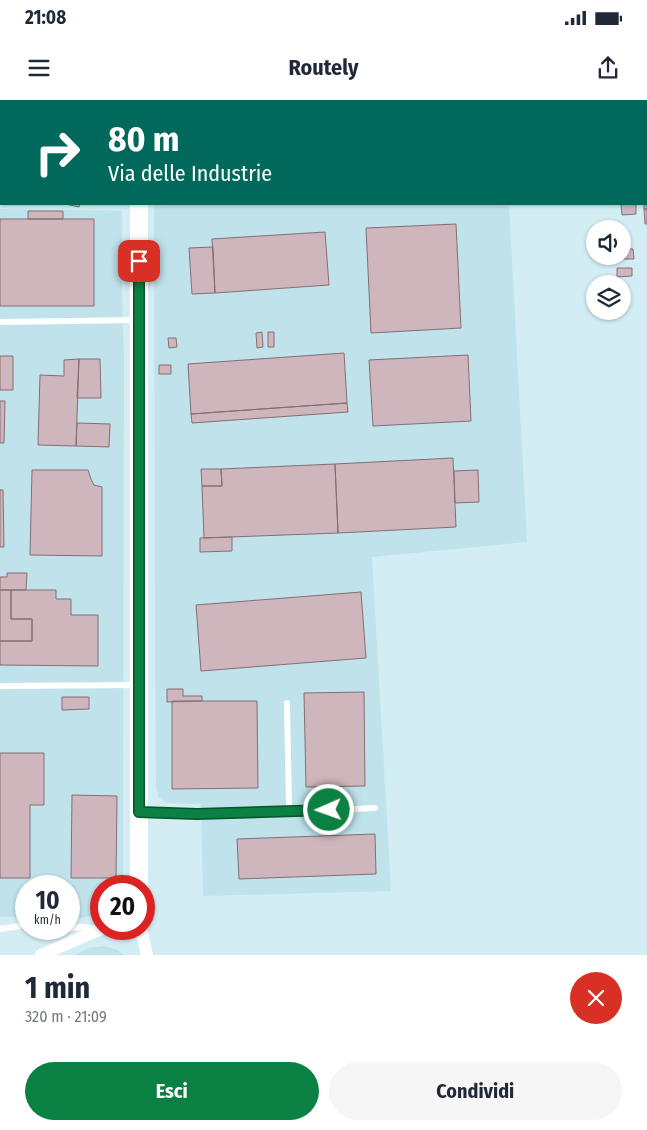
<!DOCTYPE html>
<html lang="it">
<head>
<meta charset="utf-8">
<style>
	body { margin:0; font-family:"Fira Sans Condensed",sans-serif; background:#f6f6f7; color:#1f2937; height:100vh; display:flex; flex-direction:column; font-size:19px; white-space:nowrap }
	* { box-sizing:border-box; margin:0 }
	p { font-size:16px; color:#747a83 }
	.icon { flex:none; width:28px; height:28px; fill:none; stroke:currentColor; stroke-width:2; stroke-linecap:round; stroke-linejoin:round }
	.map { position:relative; height:855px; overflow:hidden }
	.details { display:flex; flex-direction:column; background:#fff; flex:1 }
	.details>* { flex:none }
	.banner { position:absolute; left:0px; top:0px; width:648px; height:105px; box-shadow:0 1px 4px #0004; background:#00695c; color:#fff; overflow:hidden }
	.tools { position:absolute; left:586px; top:120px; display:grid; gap:10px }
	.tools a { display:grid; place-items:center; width:45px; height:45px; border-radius:50%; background:#fff; box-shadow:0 1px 4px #0004; font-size:25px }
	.speed { position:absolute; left:15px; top:775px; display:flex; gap:10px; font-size:25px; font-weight:700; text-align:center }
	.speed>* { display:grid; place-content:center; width:65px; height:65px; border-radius:50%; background:#fff; box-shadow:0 1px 4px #0004; line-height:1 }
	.speed small { font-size:12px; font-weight:400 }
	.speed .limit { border:8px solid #d22; background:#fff; color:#111 }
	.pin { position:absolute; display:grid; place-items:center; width:42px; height:42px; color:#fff; margin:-21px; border-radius:10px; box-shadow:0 2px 8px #0006 }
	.me { position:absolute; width:55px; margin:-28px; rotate:268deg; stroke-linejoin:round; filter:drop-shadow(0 0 4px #0008) }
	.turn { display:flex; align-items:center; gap:18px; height:105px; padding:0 25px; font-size:22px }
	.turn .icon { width:65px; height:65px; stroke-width:2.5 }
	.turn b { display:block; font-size:35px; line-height:42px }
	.round { display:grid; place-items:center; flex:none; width:52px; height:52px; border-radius:26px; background:#f6f6f7 }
	.headline { display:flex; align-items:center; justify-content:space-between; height:85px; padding:0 25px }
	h1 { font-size:30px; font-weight:700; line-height:38px }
	.button { display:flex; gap:10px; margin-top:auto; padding:10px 25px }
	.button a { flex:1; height:58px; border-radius:30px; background:#0b8043; color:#fff; font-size:20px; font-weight:700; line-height:58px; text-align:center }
	.button a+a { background:#f6f6f7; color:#1f2937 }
	.status { display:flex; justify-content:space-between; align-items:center; height:35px; padding:0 25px; background:#fff; direction:ltr }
	.status svg { height:14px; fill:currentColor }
	header { display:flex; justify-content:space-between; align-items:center; height:65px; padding:0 25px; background:#fff; font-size:22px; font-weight:700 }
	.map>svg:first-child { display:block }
</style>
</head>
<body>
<div class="status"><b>21:08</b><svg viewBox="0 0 49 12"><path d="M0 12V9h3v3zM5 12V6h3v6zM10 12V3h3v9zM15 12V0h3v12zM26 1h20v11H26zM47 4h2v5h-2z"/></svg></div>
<header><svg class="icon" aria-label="menu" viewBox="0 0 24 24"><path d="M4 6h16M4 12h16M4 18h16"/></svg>Routely<svg class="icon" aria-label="share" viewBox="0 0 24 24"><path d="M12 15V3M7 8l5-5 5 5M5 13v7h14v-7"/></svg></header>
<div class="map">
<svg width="647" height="855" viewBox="0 0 647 855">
	<rect width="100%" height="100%" fill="#d3edf4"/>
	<path fill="#c0e2eb" d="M154,104H509L527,442L372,457L391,791L203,796L201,704L167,703L158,697L156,686L155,532Z
		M0,109L122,111V202L124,253L123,786H101V813L82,818H69V786H26V817H0Z
		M104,846L117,850L124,855H75L89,848Z"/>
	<path fill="#ceb6bc" stroke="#846e74" d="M646,73L647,109H644V104H646Z
		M65,104H80L79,107Z
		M621,104H636V114L622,115Z
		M644,109H647V124H645Z
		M28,111H63V119H28Z
		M0,119H94V206H0Z
		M456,124L461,228L371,233L366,128Z
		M325,132L329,185L215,193L212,139Z
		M213,147L215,193L192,194L189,148Z
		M622,149H633L634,159H621Z
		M617,168H632V176L617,177Z
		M262,232L263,247L257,248L256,233Z
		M268,232H274V247H268Z
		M168,238H176L177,247L169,248Z
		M344,253L347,303L191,314L188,264Z
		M468,255L471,321L373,326L369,260Z
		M0,256H13V290H0Z
		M79,259H100L101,298H77Z
		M79,259L76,346L38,345L40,275L64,276V260Z
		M159,265H171V274H159Z
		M0,301H5L4,343H0Z
		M347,303L348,312L192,323L191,314Z
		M77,323L110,324L109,347L76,346Z
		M453,358L456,427L338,433L335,364Z
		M335,364L338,433L204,438L202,386H222L221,369Z
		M201,369H221L222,386H202Z
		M32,370H88L91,379L94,385L102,387V456L30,455Z
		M478,370L479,402L455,403L454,371Z
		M0,390H3L4,447H0Z
		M232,437V451L200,452V438Z
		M7,473H27L26,490H0V477H7Z
		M0,490H11V519H32V541H0Z
		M11,490H56V499H71V515H98V566L0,565V541H32V519H11Z
		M361,492L366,558L201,571L196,505Z
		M167,589H183V596H202V601L167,602Z
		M364,592L365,686L306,687L304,593Z
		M62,597H89V609L62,610Z
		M172,601H257L258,688L172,689Z
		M0,653H44V705H30V778H0Z
		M72,695L117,696L116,778H71Z
		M375,734L376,774L239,779L237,739Z"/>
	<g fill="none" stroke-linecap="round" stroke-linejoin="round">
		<path stroke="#fff" stroke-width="6" d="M0,222L137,220
			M0,586L138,585
			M140,712L197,714L286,712L289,707L287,603
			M286,712L375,708
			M69,828L82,827L95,829
			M0,829L26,825"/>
		<path stroke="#fff" stroke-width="12" d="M141,829L147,855
			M41,855L101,829H108"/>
		<path stroke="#fff" stroke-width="18" d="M67,0L94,1
			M646,19H647
			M139,786V104"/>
	</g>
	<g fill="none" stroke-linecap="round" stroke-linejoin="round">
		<defs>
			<path id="route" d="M139,161V712L197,714L329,710"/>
		</defs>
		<use href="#route" stroke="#07532c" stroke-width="12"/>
		<use href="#route" stroke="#0b8043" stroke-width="9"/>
	</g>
</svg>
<div class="tools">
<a><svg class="icon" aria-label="sound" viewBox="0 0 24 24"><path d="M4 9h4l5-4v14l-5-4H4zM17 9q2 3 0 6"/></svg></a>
<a><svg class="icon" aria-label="layers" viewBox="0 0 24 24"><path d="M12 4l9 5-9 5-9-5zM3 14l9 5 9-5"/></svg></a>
</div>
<div class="speed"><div>10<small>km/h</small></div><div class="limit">20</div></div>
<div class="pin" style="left:139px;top:161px;background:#d93025"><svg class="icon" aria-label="arrive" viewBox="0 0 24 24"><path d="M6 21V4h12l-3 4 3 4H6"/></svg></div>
<svg class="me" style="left:329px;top:710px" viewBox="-20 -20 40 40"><circle r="17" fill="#0b8043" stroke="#fff" stroke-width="3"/><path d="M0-11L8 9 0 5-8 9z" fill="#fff"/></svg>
<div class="banner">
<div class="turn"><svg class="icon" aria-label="right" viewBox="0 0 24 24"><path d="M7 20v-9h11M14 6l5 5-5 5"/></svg><div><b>80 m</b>Via delle Industrie</div></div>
</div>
</div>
<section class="details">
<div class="headline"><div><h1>1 min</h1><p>320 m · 21:09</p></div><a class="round" style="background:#d93025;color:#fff"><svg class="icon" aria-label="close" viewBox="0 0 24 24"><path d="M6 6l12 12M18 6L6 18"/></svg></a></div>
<div class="button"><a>Esci</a><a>Condividi</a></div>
</section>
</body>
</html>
